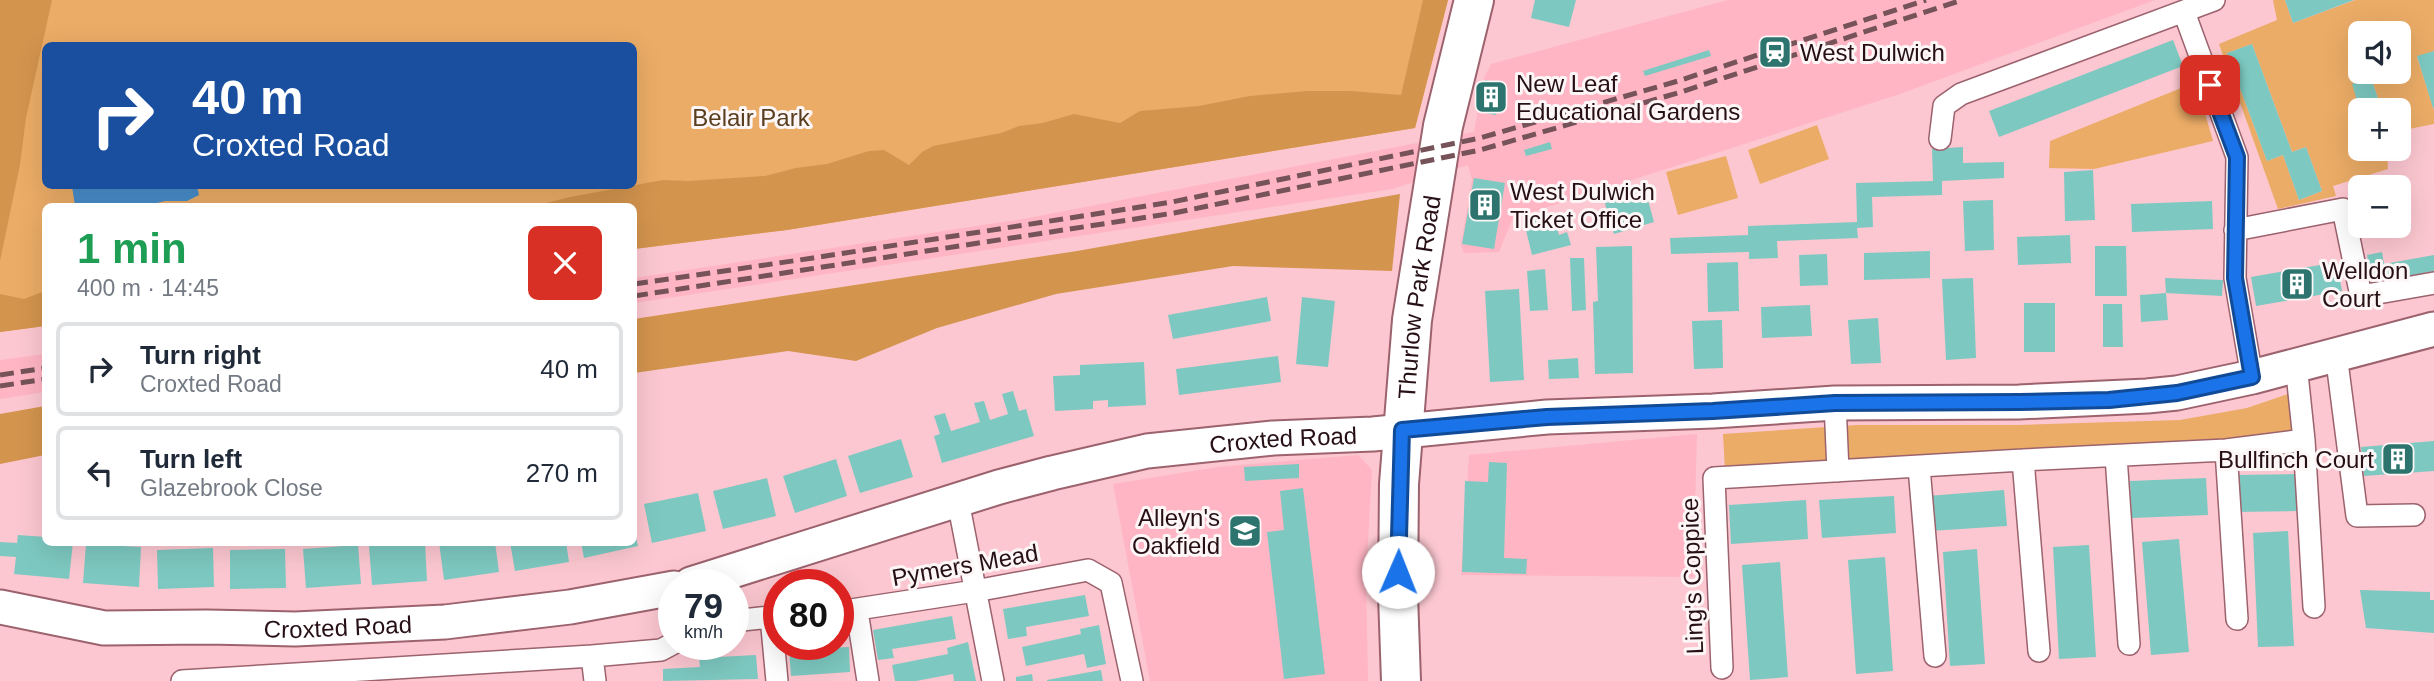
<!DOCTYPE html>
<html lang="en">
<head>
<meta charset="utf-8">
<style>
	body { margin:0; font-family:Arial,sans-serif; background:#f6f6f7; color:#1f2937; height:100vh; display:flex; flex-direction:column; font-size:26px; white-space:nowrap }
	* { box-sizing:border-box; margin:0 }
	p { font-size:23px; color:#747a83 }
	.icon { flex:none; width:38px; height:38px; fill:none; stroke:currentColor; stroke-width:2; stroke-linecap:round; stroke-linejoin:round }
	.map { position:relative; flex:1; overflow:hidden }
	.sheet { position:absolute; left:42px; top:203px; width:595px; height:343px; display:flex; flex-direction:column; background:#fff; border-radius:10px; box-shadow:0 7px 28px #0002 }
	.sheet>* { flex:none }
	.top-card { position:absolute; left:42px; top:42px; width:595px; height:147px; border-radius:10px; box-shadow:0 7px 28px #0002; background:#1a4fa0; color:#fff; overflow:hidden }
	.buttons { position:absolute; left:2348px; top:21px; display:grid; gap:14px }
	.buttons a { display:grid; place-items:center; width:63px; height:63px; border-radius:10px; background:#fff; box-shadow:0 7px 28px #0002; font-size:35px }
	.speed { position:absolute; left:658px; top:569px; display:flex; gap:14px; font-size:35px; font-weight:700; text-align:center }
	.speed>* { display:grid; place-content:center; width:91px; height:91px; border-radius:50%; background:#fff; box-shadow:0 7px 28px #0002; line-height:1 }
	.speed small { font-size:18px; font-weight:400 }
	.speed .limit { border:10px solid #d22; background:#fff; color:#111 }
	.pin { position:absolute; display:grid; place-items:center; width:60px; height:60px; color:#fff; margin:-30px; border-radius:14px; box-shadow:0 4px 10px #0006 }
	.me { position:absolute; width:77px; margin:-38px; rotate:1deg; stroke-linejoin:round; filter:drop-shadow(0 0 5px #0008) }
	.turn { display:flex; align-items:center; gap:24px; height:147px; padding:0 35px; font-size:32px }
	.turn .icon { width:91px; height:91px; stroke-width:2.5 }
	.turn b { display:block; font-size:49px; line-height:60px }
	.round { display:grid; place-items:center; flex:none; width:74px; height:74px; border-radius:10px; background:#f6f6f7 }
	.summary { display:flex; align-items:center; justify-content:space-between; height:119px; padding:0 35px }
	h1 { font-size:42px; font-weight:700; line-height:52px; color:#1e9e55 }
	ul { padding:0; list-style:none }
	li { display:flex; align-items:center; gap:21px; height:94px; margin:0 14px 10px; padding:0 21px; border:4px solid #e0e1e3; border-radius:10px }
	li div { flex:1 }
	li b { display:block; font-size:26px }
	li em { font-style:normal }
	.map>svg:first-child { display:block }
</style>
</head>
<body>
<div class="map">
<svg width="2434" height="681" viewBox="0 0 2434 681">
	<rect width="100%" height="100%" fill="#fcc7d0"/>
	<path fill="#ffb5c3" d="M1728,0H2155L1900,94L1513,218L1499,252L1464,253L1461,245L1472,180L1468,165L1392,189L634,303V278L1023,219L1474,132L1484,78L1491,64Z
		M45,354V392L0,399V360Z
		M1697,434L1693,577L1461,575L1469,455Z
		M1358,455L1372,470L1366,578L1368,681H1150L1113,484L1218,467Z"/>
	<path fill="#ebac67" fill-rule="evenodd" d="M0,0H1448L1415,128L787,230L634,249V206H46L45,326L0,332ZM46,46H634V186H46Z
		M2273,0H2285L2293,23L2355,0H2434V51L2417,57L2434,110V124L2399,131V110H2382L2371,78L2353,84L2361,111V149H2387L2388,169L2333,186L2336,196L2278,209L2219,44L2277,20ZM2361,33H2399V72H2361ZM2252,44L2292,152L2306,147L2322,191L2299,200L2283,155L2267,161L2227,53Z
		M2196,82L2213,141L2094,169L2049,168L2050,141Z
		M1817,125L1829,159L1760,184L1748,150Z
		M1726,156L1738,198L1678,215L1666,172Z
		M2291,393V430L2225,441L1725,471L1723,434L1857,425H2018L2180,420L2247,408Z"/>
	<path fill="#d3944e" d="M0,0H52L26,118L20,165L0,261Z
		M1423,0H1448L1415,128L787,230L634,249V206H534L570,197L663,180L688,181L765,176L796,168L827,164L869,151L884,150L909,165L922,152L933,146L1001,133L1019,126L1043,123L1074,114L1120,123L1140,111L1199,106L1250,96L1308,91H1350L1401,95Z
		M1400,194L1392,271L1233,266L1056,294L937,328L856,361L788,351L634,373V319L1077,251Z
		M45,291V326L0,332V294L24,299Z
		M45,406V455L0,464V414Z"/>
	<path fill="#488dca" d="M72,186H197L199,195L187,201H165L144,206H75Z"/>
	<path fill="#7dc9c1" d="M1535,0H1576L1569,27L1531,18Z
		M2285,0H2354L2293,23Z
		M2173,40L2183,66L1999,137L1989,111Z
		M2252,44L2292,152L2306,147L2322,191L2299,200L2283,155L2267,161L2227,53Z
		M1709,50L1711,56L1645,76L1643,71Z
		M2434,51V108H2433L2417,56Z
		M2371,78L2382,110H2360L2352,84Z
		M1485,80L1502,83L1496,115L1479,112Z
		M1550,142L1552,149L1526,156L1524,150Z
		M1963,147V163L2004,162V178L1942,181V195L1872,197L1873,227L1857,228L1858,238L1777,241L1778,258L1749,259V252L1671,254L1670,238L1748,235V226L1857,222L1856,183L1933,181L1932,149Z
		M2093,170L2095,220L2065,221L2064,172Z
		M1474,178L1505,183L1494,249L1462,244Z
		M1634,188L1639,202L1648,200L1654,222L1614,234L1603,197Z
		M1993,200L1994,250L1965,251L1963,201Z
		M2212,201L2213,229L2132,232L2131,204Z
		M1553,214L1559,235L1567,232L1571,245L1532,255L1524,222Z
		M2070,235L2071,263L2018,265L2017,237Z
		M1632,246L1633,373L1595,374L1593,302L1598,301L1596,247Z
		M2095,246H2126L2127,296H2095Z
		M1930,251V278L1864,280V253Z
		M2382,252L2384,264L2434,255V271L2372,283L2367,255Z
		M1827,254L1828,285L1800,286L1799,255Z
		M1570,258H1584L1586,310L1572,311Z
		M1738,262L1739,311L1708,312L1707,263Z
		M2337,262L2342,291L2256,306L2251,277Z
		M1545,269L1548,310L1530,311L1527,271Z
		M1973,278L1976,358L1946,360L1942,279Z
		M2165,278L2223,280L2222,296L2166,293Z
		M1519,289L1524,380L1490,382L1485,291Z
		M2166,293L2168,320L2141,322L2140,295Z
		M1267,297L1271,321L1173,339L1168,315Z
		M1302,297L1335,301L1328,367L1296,364Z
		M2024,303H2055V352H2024Z
		M2103,304H2122L2123,347H2103Z
		M1810,305L1812,336L1762,338L1761,307Z
		M1878,318L1881,363L1851,364L1848,320Z
		M1722,320L1723,368L1694,369L1692,321Z
		M1278,356L1281,382L1179,395L1176,369Z
		M1578,358L1579,378L1549,379L1548,360Z
		M1144,362L1146,405L1108,407V400L1093,401V409L1055,411L1053,376L1080,375V365Z
		M1013,391L1019,411L1026,409L1034,436L942,463L934,436L940,434L934,416L945,413L951,431L980,422L974,403L984,401L990,420L1008,414L1002,394Z
		M901,439L913,477L860,493L848,456Z
		M2434,441V471L2364,476L2361,447Z
		M836,459L847,496L795,513L783,476Z
		M1489,462L1507,463L1504,558L1527,559L1526,574L1462,572L1465,481L1488,482Z
		M1299,464V478L1245,481L1244,467Z
		M2296,474L2297,511L2235,512L2234,475Z
		M767,478L776,516L723,529L713,491Z
		M2206,478L2208,515L2132,518L2130,481Z
		M1303,488L1325,674L1284,679L1267,532L1284,530L1280,491Z
		M2004,490L2007,526L1930,531L1927,496Z
		M698,493L706,531L652,543L644,504Z
		M1894,496L1896,533L1822,538L1819,500Z
		M1806,500L1808,539L1731,544L1729,505Z
		M634,529L638,546L584,558L581,542H634Z
		M2288,531L2294,646L2258,647L2253,533Z
		M18,535L46,537V542H73L69,579L14,574L16,557L0,556V542L17,543Z
		M2179,539L2189,652L2151,655L2142,542Z
		M425,542L427,581L372,585L369,546Z
		M439,542H495L499,572L444,580Z
		M510,542H566L569,562L515,571Z
		M86,544L141,547L139,587L83,583Z
		M358,545L361,584L306,588L303,549Z
		M2089,545L2096,657L2059,659L2053,547Z
		M213,548L214,587L158,589L157,550Z
		M285,549L286,588L230,589V550Z
		M1977,549L1985,664L1950,666L1943,552Z
		M1885,557L1893,671L1856,674L1848,560Z
		M1780,562L1788,677L1750,680L1742,565Z
		M2360,590L2430,592V600H2434V633L2366,628Z
		M1085,595L1089,616L1026,627L1027,636L1008,639L1003,609Z
		M952,616L956,639L892,649L894,658L878,660L873,630Z
		M1099,625L1106,664L1087,668L1084,654L1026,666L1022,647L1081,634L1080,629Z
		M968,642L976,681H954L953,674L916,681H895L892,665L948,654L947,648Z
		M849,647L850,672L791,676L789,650Z
		M756,655L758,679L663,681V669L700,667L699,658Z
		M1101,670L1103,681H1047V680Z
		M1032,674L1033,681H1016V677Z"/>
	<g fill="none" stroke-linecap="round" stroke-linejoin="round">
		<defs>
			<path id="street" d="M2184,12L2237,157L2235,278L2252,377
				M1940,139L1944,106L1961,94L2214,0
				M2235,230L2343,209L2361,296L2434,283
				M2336,354L2357,516L2414,515
				M1835,403L1838,471
				M2304,440L2314,607
				M2226,450L2237,619
				M2116,456L2129,644
				M2023,460L2039,651
				M1919,467L1935,656
				M958,501L993,681
				M857,611L868,681
				M838,612L975,591L1088,570L1111,583L1132,681
				M771,617L777,681
				M733,621L779,616
				M592,656L595,681
				M1722,668L1714,478L2023,460L2226,450L2304,440L2296,364
				M182,681L592,656L661,650L674,643"/>
			<g id="primary">
				<path id="s1" d="M691,584L999,487L1052,473L1147,451L1273,438L1373,434L1547,417L1713,411L1835,403L2019,402L2147,396L2177,393L2252,377L2434,329"/>
				<path id="s2" d="M0,607L104,628L207,627L295,629L445,622L570,607L674,588"/>
			</g>
			<g id="highway">
				<path id="s3" d="M1401,681L1398,595L1399,484L1412,320L1443,126L1474,0"/>
			</g>
		</defs>
		<use href="#street" stroke="#9c626d" stroke-width="24"/>
		<use href="#primary" stroke="#9c626d" stroke-width="37"/>
		<use href="#highway" stroke="#9c626d" stroke-width="42"/>
		<use href="#street" stroke="#fff" stroke-width="21"/>
		<use href="#primary" stroke="#fff" stroke-width="33"/>
		<use href="#highway" stroke="#fff" stroke-width="38"/>
		<path stroke="#755359" stroke-width="5" stroke-dasharray="14 7" stroke-linecap="butt" d="M634,284L813,258L1172,202L1480,138L1678,81L1926,0
			M634,296L1174,213L1480,150L1681,92L1962,0
			M0,375L46,368
			M0,386L46,379"/>
	</g>
	<g fill="none" stroke-linecap="round" stroke-linejoin="round">
		<defs>
			<path id="route" d="M1398,572L1402,430L1547,417L1713,411L1835,403L2019,402L2109,400L2177,393L2252,377L2235,278L2237,157L2210,85"/>
		</defs>
		<use href="#route" stroke="#114b97" stroke-width="18"/>
		<use href="#route" stroke="#1a73e8" stroke-width="12"/>
	</g>
	<defs>
		<symbol id="station-square" viewBox="-11 -11 22 22"><rect x="-9" y="-9" width="18" height="18" rx="4" fill="#2c746d" stroke="#fdf6f7"/><path d="M-3-6H3Q5-6 5-4V2Q5 4 3 4L4.5 6H3L1.5 4h-3L-3 6H-4.5L-3 4Q-5 4-5 2V-4Q-5-6-3-6ZM-3.5-4v3h7v-3ZM-3.5 1v1.5H-2V1ZM2 1v1.5H3.5V1Z" fill="#fff"/></symbol>
		<symbol id="building-square" viewBox="-11 -11 22 22"><rect x="-9" y="-9" width="18" height="18" rx="4" fill="#2c746d" stroke="#fdf6f7"/><path d="M-4-6H4V6H1V3H-1V6H-4ZM-2.5-4.3h1.7v1.8h-1.7ZM.8-4.3h1.7v1.8H.8ZM-2.5-1h1.7V.8h-1.7ZM.8-1h1.7V.8H.8Z" fill="#fff"/></symbol>
		<symbol id="school-square" viewBox="-11 -11 22 22"><rect x="-9" y="-9" width="18" height="18" rx="4" fill="#2c746d" stroke="#fdf6f7"/><path d="M0-5L7-2L0 1L-7-2ZM-4 1L0 2.5L4 1V4Q0 6-4 4Z" fill="#fff"/></symbol>
	</defs>
	<g fill-rule="evenodd">
		<use href="#station-square" x="1756" y="33" width="38" height="38"/>
		<use href="#building-square" x="1472" y="78" width="38" height="38"/>
		<use href="#building-square" x="1466" y="186" width="38" height="38"/>
		<use href="#building-square" x="2278" y="265" width="38" height="38"/>
		<use href="#building-square" x="2379" y="440" width="38" height="38"/>
		<use href="#school-square" x="1226" y="512" width="38" height="38"/>
	</g>
	<g text-anchor="middle" dominant-baseline="central" stroke-width="6" stroke-linejoin="round" paint-order="stroke">
		<g font-size="24" fill="#271015" stroke="#fdf6f7" text-anchor="start">
			<text x="1800" y="52">West Dulwich</text>
			<text x="1516" y="83">New Leaf<tspan x="1516" dy="28">Educational Gardens</tspan></text>
			<text x="1510" y="191">West Dulwich<tspan x="1510" dy="28">Ticket Office</tspan></text>
			<text x="2322" y="270">Welldon<tspan x="2322" dy="28">Court</tspan></text>
			<text x="2374" y="459" text-anchor="end">Bullfinch Court</text>
			<text x="1220" y="517" text-anchor="end">Alleyn's<tspan x="1220" dy="28">Oakfield</tspan></text>
		</g>
		<g font-size="24" fill="#583d1f" stroke="#fdf6f7">
			<text x="751" y="117">Belair Park</text>
		</g>
		<g font-size="24" fill="#271015" stroke="#fdf6f7">
			<text stroke="none"><textPath href="#s3" startOffset="385">Thurlow Park Road</textPath></text>
			<text stroke="none"><textPath href="#s1" startOffset="612">Croxted Road</textPath></text>
			<text transform="translate(965 565) rotate(-10)">Pymers Mead</text>
			<text transform="translate(1692 576) rotate(-92)">Ling's Coppice</text>
			<text stroke="none"><textPath href="#s2" startOffset="340">Croxted Road</textPath></text>
		</g>
	</g>
</svg>
<div class="buttons">
<a><svg class="icon" aria-label="sound" viewBox="0 0 24 24"><path d="M4 9h4l5-4v14l-5-4H4zM17 9q2 3 0 6"/></svg></a>
<a>+</a>
<a>−</a>
</div>
<div class="speed"><div>79<small>km/h</small></div><div class="limit">80</div></div>
<div class="pin" style="left:2210px;top:85px;background:#d93025"><svg class="icon" aria-label="arrive" viewBox="0 0 24 24"><path d="M6 21V4h12l-3 4 3 4H6"/></svg></div>
<svg class="me" style="left:1398px;top:572px" viewBox="-20 -20 40 40"><circle r="19" fill="#fff"/><path d="M0-13L10 11 0 6-10 11z" fill="#1a73e8"/></svg>
<div class="top-card">
<div class="turn"><svg class="icon" aria-label="right" viewBox="0 0 24 24"><path d="M7 20v-9h11M14 6l5 5-5 5"/></svg><div><b>40 m</b>Croxted Road</div></div>
</div>
<section class="sheet">
<div class="summary"><div><h1>1 min</h1><p>400 m · 14:45</p></div><a class="round" style="background:#d93025;color:#fff"><svg class="icon" aria-label="close" viewBox="0 0 24 24"><path d="M6 6l12 12M18 6L6 18"/></svg></a></div>
<ul>
<li><svg class="icon" aria-label="right" viewBox="0 0 24 24"><path d="M7 20v-9h11M14 6l5 5-5 5"/></svg><div><b>Turn right</b><p>Croxted Road</p></div><em>40 m</em></li>
<li><svg class="icon" aria-label="left" viewBox="0 0 24 24"><path d="M17 20v-9H6M10 6l-5 5 5 5"/></svg><div><b>Turn left</b><p>Glazebrook Close</p></div><em>270 m</em></li>
</ul>
</section>
</div>
</body>
</html>
